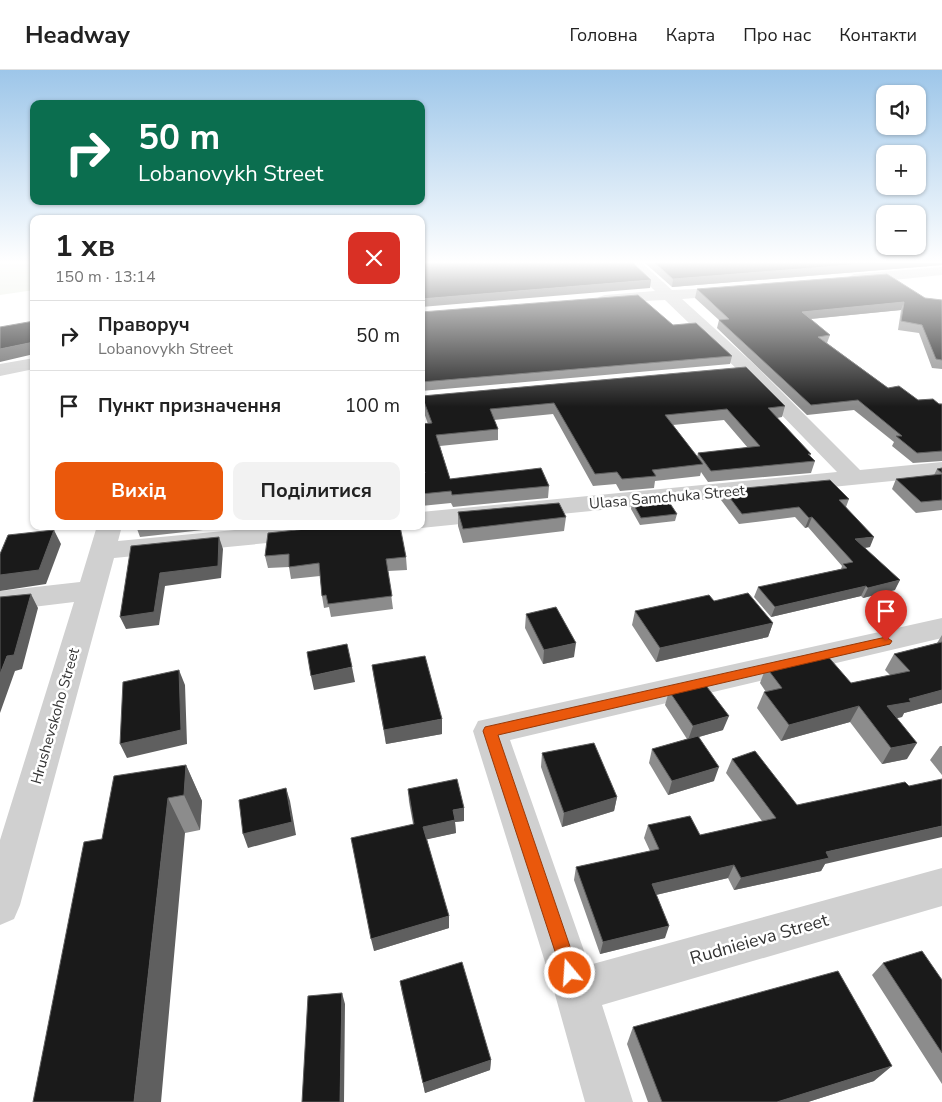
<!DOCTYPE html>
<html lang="uk">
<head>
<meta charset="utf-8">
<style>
	body { margin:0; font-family:"Nunito Sans",sans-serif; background:#f2f2f2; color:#222; height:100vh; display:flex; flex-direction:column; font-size:19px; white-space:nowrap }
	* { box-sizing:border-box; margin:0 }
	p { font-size:16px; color:#767676 }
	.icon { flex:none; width:28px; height:28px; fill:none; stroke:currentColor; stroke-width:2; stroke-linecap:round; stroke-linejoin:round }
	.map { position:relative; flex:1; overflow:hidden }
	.side { position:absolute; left:30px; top:145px; width:395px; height:315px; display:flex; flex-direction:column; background:#fff; border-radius:10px; box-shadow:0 1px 4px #0004 }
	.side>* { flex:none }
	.guide { position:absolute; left:30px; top:30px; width:395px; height:105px; border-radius:10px; box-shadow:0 1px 4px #0004; background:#0b6e4f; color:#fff; overflow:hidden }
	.buttons { position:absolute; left:876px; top:15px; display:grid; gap:10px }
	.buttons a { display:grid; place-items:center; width:50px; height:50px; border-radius:10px; background:#fff; box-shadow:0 1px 4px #0004; font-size:25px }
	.pin { position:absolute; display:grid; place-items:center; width:42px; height:42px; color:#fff; margin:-51px -21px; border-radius:50% 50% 50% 0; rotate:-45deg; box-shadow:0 0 5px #0007 }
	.pin .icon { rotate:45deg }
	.me { position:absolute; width:55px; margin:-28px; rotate:342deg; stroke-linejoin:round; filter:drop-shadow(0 0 4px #0008) }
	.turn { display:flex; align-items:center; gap:18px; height:105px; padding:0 25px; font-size:22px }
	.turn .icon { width:65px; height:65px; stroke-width:2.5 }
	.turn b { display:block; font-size:35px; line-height:42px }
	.round { display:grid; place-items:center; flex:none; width:52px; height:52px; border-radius:10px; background:#f2f2f2 }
	.headline { display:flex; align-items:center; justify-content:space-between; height:85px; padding:0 25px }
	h1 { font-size:30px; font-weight:700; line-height:38px }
	.cta { display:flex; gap:10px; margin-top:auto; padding:10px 25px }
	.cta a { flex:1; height:58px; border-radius:10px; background:#ea580c; color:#fff; font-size:20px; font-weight:700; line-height:58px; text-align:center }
	.cta a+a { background:#f2f2f2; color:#222 }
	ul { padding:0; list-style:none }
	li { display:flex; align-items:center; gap:15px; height:70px; padding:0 25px; border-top:1px solid #e0e0e0 }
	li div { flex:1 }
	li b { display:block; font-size:19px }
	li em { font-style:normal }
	header { display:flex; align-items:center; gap:30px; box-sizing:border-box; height:70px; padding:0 25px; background:#fff; border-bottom:1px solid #e0e0e0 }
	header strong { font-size:24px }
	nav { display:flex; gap:28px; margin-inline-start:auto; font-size:18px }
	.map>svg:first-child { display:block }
</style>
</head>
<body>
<header>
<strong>Headway</strong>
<nav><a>Головна</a><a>Карта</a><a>Про нас</a><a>Контакти</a></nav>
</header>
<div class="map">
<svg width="942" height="1032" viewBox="0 0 942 1032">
	<rect width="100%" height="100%" fill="#fff"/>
	<path fill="#e3e9dc" d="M0,193H34V220L0,225Z"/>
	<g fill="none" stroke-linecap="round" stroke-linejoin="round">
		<path fill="#d0d0d0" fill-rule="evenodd" d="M627,193H642L672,220L739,217L742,220L734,225L682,229L756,296L860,400L942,392V406L421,458L416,456H421V442L837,402L742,304L665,230L599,233L597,230L599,227L605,225L655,221Z
			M942,197V205L854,214L846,209L854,204Z
			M34,288V299L0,306V294Z
			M97,456H122L118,471L277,456H372L369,461L360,464L114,488L20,835L14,849L0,855V770L74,532L0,541V521L80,512Z
			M942,548V568L510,670L589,895L942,798V836L602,935L633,1032H585L554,921L473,661L478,651Z"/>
	</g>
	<path fill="#8c8c8c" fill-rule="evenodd" d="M645,193H942V195L672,217Z
		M697,219L925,228L942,230V299L932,298L919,263L898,260L901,240L811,249L830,265L827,273L888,318L918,330L942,334V391L913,393L892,376L894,372L854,340L807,345L717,258L719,250L695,228Z
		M421,242L673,255L732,286L730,294L421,321Z
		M422,326L785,336L782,347L777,348L811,384L810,386L815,391L811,403L708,412L701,402L700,406L655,411L654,418L620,421L616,414L593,416L553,344L494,350L498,359V370L440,376L450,409L549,416L548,428L453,437L451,433L421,436V403H423L421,398V354H428L422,337ZM724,350L748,378L698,383L697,387L673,355Z
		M942,398V440L916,443L892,419L896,409L934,405L937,399Z
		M724,420L849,429L846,437L870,477L864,478L895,520L863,528L861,526L771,547L754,527L758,517L841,499L842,496L808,457L805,458L795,447L739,454L721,430Z
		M632,432L677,444L675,451L640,455L631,439Z
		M458,442L566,447L564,461L463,473L458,456Z
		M136,456H239L140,467Z
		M334,456L406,487L407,500L388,501L393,539L331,547L329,537L324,538L322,526L320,506L291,509L289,497L268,498L265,486Z
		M714,531L773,553L768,567L656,592L632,555L635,541Z
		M526,544L574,587L543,594L525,558Z
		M942,565V633L904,643L902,647L897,648L907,689L882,694L850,652L781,671L757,638L764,622H766L760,613L766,597L851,613L890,605L885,600L894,584L937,573Z
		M372,595L442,664L386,674L374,609Z
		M669,621L723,660L699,667L714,711L668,725L649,693L652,679L687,669L665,635Z
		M940,676H942V705L930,690Z
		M542,683L617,727L614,741L562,757L541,697Z
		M732,689L825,794L821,801L734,820L728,808L656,825L665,868L600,884L574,810L576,797L650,781L644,768L648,755L700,765L762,751L726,703Z
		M186,695L202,731L200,760L185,763L102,769Z
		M408,719L464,751L455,752L456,763L427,769L449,858L374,881L413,754L409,732Z
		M883,893L942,910V1014L872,905Z
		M400,911L491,990L490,1000L425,1023L402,923Z
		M633,957L874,1011L808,1032H648L627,974Z"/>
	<path fill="#5f5f5f" d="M875,193H942V195L672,217L673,209Z
		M651,210L650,218L421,237V229Z
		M904,232L901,240L799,250L802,242Z
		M34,272V284L0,292V279Z
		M812,447L808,457L805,458L809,448Z
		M54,460L61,474L46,514L0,521V505Z
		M219,467L223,479L221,508L165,516L159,555L126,559L120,547L160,503Z
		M874,467L870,477L851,480L855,469Z
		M900,510L895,520L863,528L868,518Z
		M866,516L861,526L771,547L775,537Z
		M31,524L38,538L22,599L15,601L0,643V604Z
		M773,553L768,567L656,592L660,578Z
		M576,573L574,587L543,594L544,580Z
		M352,597L355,612L314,620L311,606Z
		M179,600L185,615L187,674L127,688L120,674Z
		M942,620V633L904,643L902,647L878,652L887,636L909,629Z
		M859,636L850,652L781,671L789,655Z
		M729,646L723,660L688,670L693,656Z
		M442,649V664L386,674L384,660Z
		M917,673L907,689L882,694L891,678Z
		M186,695L202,731L200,760L184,725Z
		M719,697L714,711L668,725L672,711Z
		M286,718L290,731L296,765L248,778L243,764Z
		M617,727L614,741L562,757L564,743Z
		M168,728L185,763L161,1032H134Z
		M464,738V751L455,752L456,763L424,770L423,757L453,740Z
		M942,756V767L825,794L821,801L734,820L741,808L826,782Z
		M734,795L728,808L647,827L652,814Z
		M449,846V858L374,881L371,869Z
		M669,856L665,868L600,884L603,872Z
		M342,923L345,934L344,1032H340Z
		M491,990L490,1000L425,1023L423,1013Z
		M892,996L874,1011L808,1032H777Z"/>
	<path fill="#1a1a1a" stroke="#5f5f5f" d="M421,193H633L651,210L421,229Z
		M655,193H875L673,209Z
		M887,204L925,228L942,230V290L936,289L922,255L901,251L904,232L802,242L830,265L818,267L888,318L899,316L918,330L933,329L939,334H942V381L917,383L896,366H902L858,330L811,335L719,250L729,249L697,219Z
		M638,225L673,255L696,253L732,286L421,312V242Z
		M34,251V272L0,279V257Z
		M746,297L785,336L768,338L811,384H808L815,391L711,401L698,383L760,376L727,339L665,345L703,394L652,400L656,406L622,409L617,402L595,404L554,333L490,339L498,359L436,365L450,409L541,398L549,416L452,425L451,421L421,424V403H425L421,389V354L432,353L422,326Z
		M942,398V403L937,399Z
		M942,404V430L921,432L896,409Z
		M830,410L849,429L839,430L874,467L855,469L900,510L868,518L866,516L775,537L758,517L847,498L843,494L853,492L812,447L809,448L799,437L742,444L724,420Z
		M667,429L677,444L641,448L632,432Z
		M559,433L566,447L463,459L458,442Z
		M334,456H400L406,487L386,489L392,526L328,534L326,525L322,526L319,493L289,497V484L265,486L268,463Z
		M54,460L39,500L0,505V484L8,465Z
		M219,467L218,496L160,503L154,542L120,547L131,476Z
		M748,523L773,553L660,578L635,541L709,525L714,531Z
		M31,524L14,585L7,586L0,604V527Z
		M556,537L576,573L544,580L526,544Z
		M942,572V620L909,629L911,632L887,636L917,673L891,678L859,636L789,655L764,622L782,618L766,597L825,583L851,613L910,601L894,584Z
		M347,574L352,597L311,606L307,582Z
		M425,586L442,649L384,660L372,595Z
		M179,600L181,660L120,674L123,612Z
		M704,613L729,646L693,656L669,621Z
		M698,666L719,697L672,711L652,679Z
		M594,673L617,727L564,743L542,683Z
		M755,681L797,735L905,712L909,716L942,709V756L826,782L829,788L741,808L734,795L652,814L669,856L603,872L576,797L659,779L648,755L690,746L700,765L776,748L732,689Z
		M186,695L184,725L168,728L134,1032H33L84,772L102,769L114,706Z
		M457,709L464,738L453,740L455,750L423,757L449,846L371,869L351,768L414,754L408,719Z
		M286,718L292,752L243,764L239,730Z
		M922,881L942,910V983L883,893Z
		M462,892L491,990L423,1013L400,911Z
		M838,901L892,996L777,1032H662L633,957Z
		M342,923L340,1032H302L308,926Z"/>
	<linearGradient id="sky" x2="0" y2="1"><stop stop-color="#9dc6e9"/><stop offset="0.57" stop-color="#fff"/><stop offset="1" stop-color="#fff" stop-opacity="0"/></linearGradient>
	<rect width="942" height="337" fill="url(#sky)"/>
	<path fill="#ea580c" stroke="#983908" d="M886,567L892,571L890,574L498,665L579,903L576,909L570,912L564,909L483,661L485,657Z"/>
	<g text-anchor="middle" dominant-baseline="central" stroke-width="5" stroke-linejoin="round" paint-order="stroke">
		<g font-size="15" fill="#333" stroke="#fff">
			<text transform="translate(667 427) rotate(-5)">Ulasa Samchuka Street</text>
			<text transform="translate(55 646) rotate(-74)">Hrushevskoho Street</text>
		</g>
		<g font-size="18" fill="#333" stroke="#fff">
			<text transform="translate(759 869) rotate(-16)">Rudnieieva Street</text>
		</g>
	</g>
</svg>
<div class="buttons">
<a><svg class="icon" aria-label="sound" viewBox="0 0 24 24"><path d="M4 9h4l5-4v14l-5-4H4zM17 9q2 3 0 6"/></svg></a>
<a>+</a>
<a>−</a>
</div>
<div class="pin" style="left:886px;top:571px;background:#d93025"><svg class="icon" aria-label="arrive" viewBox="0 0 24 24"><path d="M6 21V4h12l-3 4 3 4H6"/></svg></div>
<svg class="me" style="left:570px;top:903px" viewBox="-20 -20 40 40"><circle r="17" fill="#ea580c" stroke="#fff" stroke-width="3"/><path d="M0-11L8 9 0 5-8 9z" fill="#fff"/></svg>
<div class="guide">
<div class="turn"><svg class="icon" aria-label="right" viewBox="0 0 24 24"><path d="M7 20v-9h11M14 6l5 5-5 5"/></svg><div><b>50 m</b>Lobanovykh Street</div></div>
</div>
<section class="side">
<div class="headline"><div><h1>1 хв</h1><p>150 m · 13:14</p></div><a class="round" style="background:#d93025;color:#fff"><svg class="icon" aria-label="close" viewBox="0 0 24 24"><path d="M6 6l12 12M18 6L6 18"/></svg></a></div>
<ul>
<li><svg class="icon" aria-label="right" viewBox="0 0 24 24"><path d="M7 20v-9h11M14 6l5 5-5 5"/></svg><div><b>Праворуч</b><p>Lobanovykh Street</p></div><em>50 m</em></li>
<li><svg class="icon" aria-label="arrive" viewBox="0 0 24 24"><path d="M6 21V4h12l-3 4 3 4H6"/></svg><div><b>Пункт призначення</b></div><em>100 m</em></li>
</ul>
<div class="cta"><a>Вихід</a><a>Поділитися</a></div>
</section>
</div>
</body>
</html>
